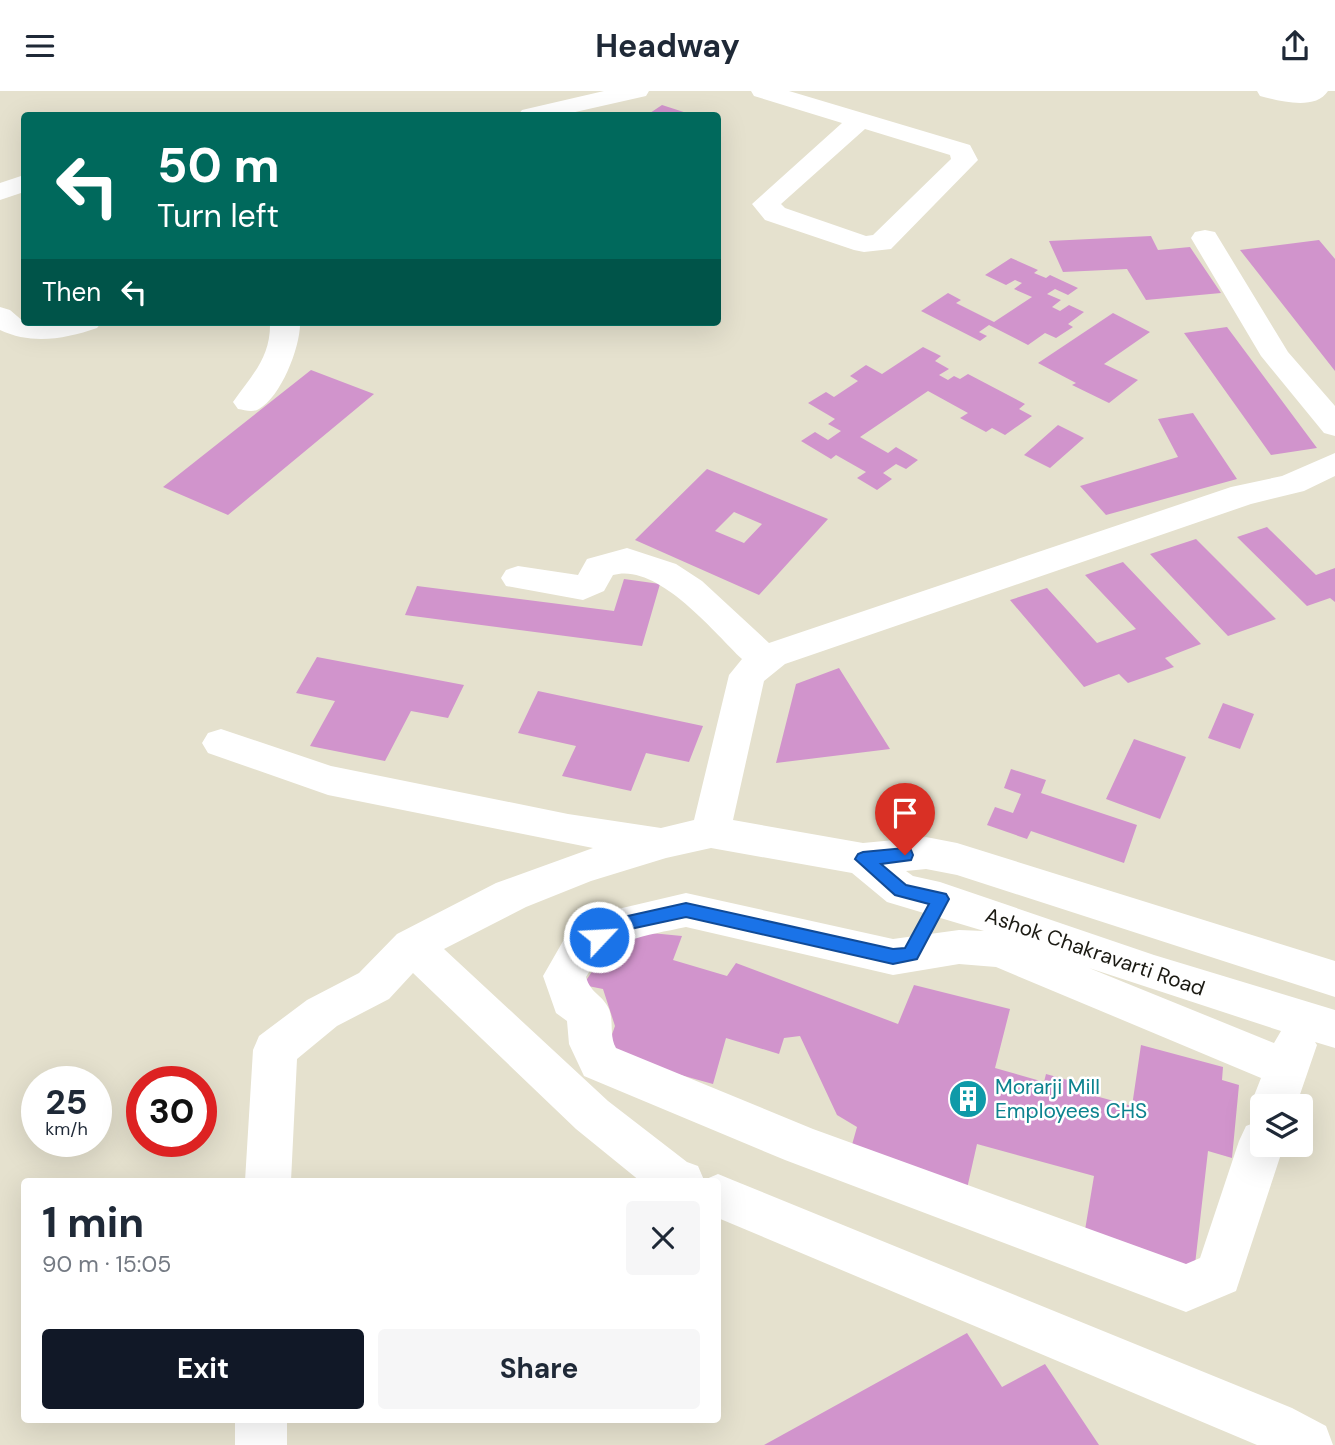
<!DOCTYPE html>
<html lang="en">
<head>
<meta charset="utf-8">
<style>
	body { margin:0; font-family:"DM Sans",sans-serif; background:#f6f6f7; color:#1f2937; height:100vh; display:flex; flex-direction:column; font-size:26px; white-space:nowrap }
	* { box-sizing:border-box; margin:0 }
	p { font-size:23px; color:#747a83 }
	.icon { flex:none; width:38px; height:38px; fill:none; stroke:currentColor; stroke-width:2; stroke-linecap:round; stroke-linejoin:round }
	.map { position:relative; flex:1; overflow:hidden }
	.panel { position:absolute; left:21px; top:1087px; width:700px; height:245px; display:flex; flex-direction:column; background:#fff; border-radius:7px; box-shadow:0 7px 28px #0002 }
	.panel>* { flex:none }
	.top-card { position:absolute; left:21px; top:21px; width:700px; height:214px; border-radius:7px; box-shadow:0 7px 28px #0002; background:#00695c; color:#fff; overflow:hidden }
	.controls { position:absolute; left:1250px; top:1003px; display:grid; gap:14px }
	.controls a { display:grid; place-items:center; width:63px; height:63px; border-radius:7px; background:#fff; box-shadow:0 7px 28px #0002; font-size:35px }
	.speed { position:absolute; left:21px; top:975px; display:flex; gap:14px; font-size:35px; font-weight:700; text-align:center }
	.speed>* { display:grid; place-content:center; width:91px; height:91px; border-radius:50%; background:#fff; box-shadow:0 7px 28px #0002; line-height:1 }
	.speed small { font-size:18px; font-weight:400 }
	.speed .limit { border:10px solid #d22; background:#fff; color:#111 }
	.pin { position:absolute; display:grid; place-items:center; width:60px; height:60px; color:#fff; margin:-72px -30px; border-radius:50% 50% 50% 0; rotate:-45deg; box-shadow:0 0 7px #0007 }
	.pin .icon { rotate:45deg }
	.me { position:absolute; width:77px; margin:-38px; rotate:65deg; stroke-linejoin:round; filter:drop-shadow(0 0 5px #0008) }
	.turn { display:flex; align-items:center; gap:24px; height:147px; padding:0 21px; font-size:32px }
	.turn .icon { width:91px; height:91px; stroke-width:2.5 }
	.turn b { display:block; font-size:49px; line-height:60px }
	.then { display:flex; align-items:center; height:66px; padding:0 21px; background:#0003; gap:14px; font-size:26px }
	.round { display:grid; place-items:center; flex:none; width:74px; height:74px; border-radius:7px; background:#f6f6f7 }
	.summary { display:flex; align-items:center; justify-content:space-between; height:119px; padding:0 21px }
	h1 { font-size:42px; font-weight:700; line-height:52px }
	.primary-button { display:flex; gap:14px; margin-top:auto; padding:14px 21px }
	.primary-button a { flex:1; height:80px; border-radius:7px; background:#111827; color:#fff; font-size:28px; font-weight:700; line-height:80px; text-align:center }
	.primary-button a+a { background:#f6f6f7; color:#1f2937 }
	header { display:flex; justify-content:space-between; align-items:center; height:91px; padding:0 21px; background:#fff; font-size:32px; font-weight:700 }
	.map>svg:first-child { display:block }
</style>
</head>
<body>
<header><svg class="icon" aria-label="menu" viewBox="0 0 24 24"><path d="M4 6h16M4 12h16M4 18h16"/></svg>Headway<svg class="icon" aria-label="share" viewBox="0 0 24 24"><path d="M12 15V3M7 8l5-5 5 5M5 13v7h14v-7"/></svg></header>
<div class="map">
<svg width="1335" height="1354" viewBox="0 0 1335 1354">
	<rect width="100%" height="100%" fill="#e5e1ce"/>
	<path fill="#d194cc" fill-rule="evenodd" d="M662,14L693,24H647Z
		M1151,145L1158,159L1190,156L1221,202L1146,209L1127,178L1063,181L1049,150Z
		M1319,149L1335,168V280L1240,159Z
		M1011,167L1038,179L1034,182L1046,187L1050,184L1078,197L1068,204L1055,198L1047,203L1061,209L1052,216L1060,220L1069,214L1084,221L1068,233L1073,236L1056,247L1045,242L1028,254L989,234L979,241L987,245L980,250L921,220L948,202L961,209L956,212L994,231L1032,206L1014,198L1022,192L1015,189L1006,194L985,184Z
		M1113,222L1150,241L1104,273L1138,289L1109,312L1072,294L1076,292L1038,272Z
		M1227,236L1317,357L1271,364L1184,242Z
		M923,256L941,265L935,270L949,278L939,284L948,289L954,285L960,288L968,283L1025,313L1019,318L1032,325L1005,344L992,337L986,341L960,327L968,322L928,300L860,346L888,362L896,356L918,369L906,378L896,373L883,382L892,388L877,399L857,387L866,381L836,364L831,368L801,350L815,341L828,349L841,340L828,333L835,328L808,312L826,301L834,306L858,290L850,285L866,274L882,283Z
		M311,279L374,303L228,424L163,396Z
		M1193,322L1237,388L1106,424L1080,395L1178,366L1158,328Z
		M1058,334L1084,347L1050,377L1024,364Z
		M707,378L828,428L759,504L635,449ZM734,421L762,433L744,452L715,440Z
		M1267,436L1316,484L1335,477V511L1330,507L1307,515L1237,446Z
		M1196,448L1276,528L1228,545L1150,463Z
		M1123,471L1201,553L1165,567L1174,576L1128,592L1119,583L1084,596L1010,509L1047,497L1097,552L1136,538L1085,484Z
		M624,488L660,493L642,555L405,524L417,495L614,520Z
		M317,566L464,594L448,627L411,620L385,670L310,655L335,610L296,602Z
		M839,577L890,658L776,672L796,593Z
		M538,600L703,635L689,671L646,662L631,700L562,685L576,655L518,642Z
		M1223,612L1254,623L1240,658L1208,647Z
		M1134,648L1186,666L1160,728L1106,708Z
		M1011,678L1046,689L1041,702L1137,734L1124,772L1031,740L1027,748L987,734L995,716L1013,722L1021,703L1004,697Z
		M620,839L682,845L673,869L727,885L736,872L898,933L914,894L1010,918L995,977L1044,991L1046,983L1082,993L1081,1001L1132,1015L1141,954L1223,976L1222,989L1239,994L1232,1067L1208,1060L1194,1182L1083,1151L1094,1085L977,1053L966,1102L848,1068L857,1036L837,1024L800,945L784,947L779,963L726,947L713,993L605,963L615,935L603,898L583,894Z
		M967,1242L1002,1296L1045,1273L1099,1354H764Z"/>
	<g fill="none" stroke-linecap="round" stroke-linejoin="round">
		<path fill="#fff" fill-rule="evenodd" d="M604,0H649L646,5L562,24H518L522,19Z
			M751,0H789L970,54L978,69L891,158L864,161L854,159L765,129L752,113L842,32L754,5ZM865,38L950,64L951,68L873,144L866,145L785,117L781,113Z
			M1257,0H1328C1315,20 1280,10 1260,5Z
			M24,84V101L0,109V92Z
			M1205,139L1215,141L1288,261L1335,315V345L1324,342L1261,265L1191,147L1195,141Z
			M0,216L10,219L24,231H102L97,237C65,248 32,254 0,239Z
			M270,231H300C301,255 281,306 259,318C252,322 245,319 238,318L233,311C252,284 271,266 270,231Z
			M1335,362V385L1304,400L1251,413L785,573L764,590L733,729L863,752L926,746L957,752L1335,870V906L957,784L926,778L906,780L913,785L940,791L1154,864L1335,919V957L1315,951L1317,954L1296,1015H1262V1054H1284L1236,1200L1186,1221L785,1069L584,985L569,953L567,930L556,922L543,885L566,845L601,822L686,802L893,848L959,839L984,840L887,811L852,782L711,757L666,767L591,790L526,816L444,858L608,1010L687,1071L698,1075L704,1089L718,1083L735,1090L1292,1317L1326,1335L1333,1354H1257L718,1127V1090H640L576,1038L413,882L389,908L337,935L297,968L291,1090H245L253,959L259,945L307,909L359,882L397,843L496,792L593,757L328,704L208,662L202,652L208,642L221,638L331,675L568,723L661,737L694,729L729,584L742,568C713,540 657,471 613,484L604,500L583,509L506,495L501,487L506,479L518,475L578,484L587,468L627,457L676,473L702,490L769,552L1231,396L1282,385ZM686,836L893,884L959,873L996,876L1261,987L1250,1015L1259,1030L1246,1035L1239,1050L1200,1167L1186,1173L813,1038L616,957C609,945 614,930 609,918C602,903 591,903 586,886C609,847 645,845 686,836ZM1089,877L1281,940L1274,952Z
			M235,1328H287V1354H235Z"/>
	</g>
	<path fill="#1a73e8" stroke="#114b97" stroke-width="2" d="M905,757L911,759L913,764L911,769L881,773L906,794L946,803L949,808L917,868L893,873L686,826L621,840L599,853L593,851L590,846L593,841L610,829L686,812L893,858L905,857L929,813L895,804L855,768L858,763L863,761Z"/>
	<defs>
		<symbol id="building-disc" viewBox="-11 -11 22 22"><circle r="9.5" fill="#0f9aa8" stroke="#fff"/><path d="M-4-6H4V6H1V3H-1V6H-4ZM-2.5-4.3h1.7v1.8h-1.7ZM.8-4.3h1.7v1.8H.8ZM-2.5-1h1.7V.8h-1.7ZM.8-1h1.7V.8H.8Z" fill="#fff"/></symbol>
	</defs>
	<g fill-rule="evenodd">
		<use href="#building-disc" x="946" y="986" width="44" height="44"/>
	</g>
	<g text-anchor="middle" dominant-baseline="central" stroke-width="5" stroke-linejoin="round" paint-order="stroke">
		<g font-size="21" fill="#1b1a13" stroke="#fff">
			<text transform="translate(1095 861) rotate(19)">Ashok Chakravarti Road</text>
		</g>
		<g font-size="21" fill="#0d838f" stroke="#fff" text-anchor="start">
			<text x="995" y="996">Morarji Mill<tspan x="995" dy="24">Employees CHS</tspan></text>
		</g>
	</g>
</svg>
<div class="controls">
<a><svg class="icon" aria-label="layers" viewBox="0 0 24 24"><path d="M12 4l9 5-9 5-9-5zM3 14l9 5 9-5"/></svg></a>
</div>
<div class="speed"><div>25<small>km/h</small></div><div class="limit">30</div></div>
<div class="pin" style="left:905px;top:764px;background:#d93025"><svg class="icon" aria-label="arrive" viewBox="0 0 24 24"><path d="M6 21V4h12l-3 4 3 4H6"/></svg></div>
<svg class="me" style="left:599px;top:846px" viewBox="-20 -20 40 40"><circle r="17" fill="#1a73e8" stroke="#fff" stroke-width="3"/><path d="M0-11L8 9 0 5-8 9z" fill="#fff"/></svg>
<div class="top-card">
<div class="turn"><svg class="icon" aria-label="left" viewBox="0 0 24 24"><path d="M17 20v-9H6M10 6l-5 5 5 5"/></svg><div><b>50 m</b>Turn left</div></div>
<div class="then">Then<svg class="icon" aria-label="left" viewBox="0 0 24 24"><path d="M17 20v-9H6M10 6l-5 5 5 5"/></svg></div>
</div>
<section class="panel">
<div class="summary"><div><h1>1 min</h1><p>90 m · 15:05</p></div><a class="round"><svg class="icon" aria-label="close" viewBox="0 0 24 24"><path d="M6 6l12 12M18 6L6 18"/></svg></a></div>
<div class="primary-button"><a>Exit</a><a>Share</a></div>
</section>
</div>
</body>
</html>
